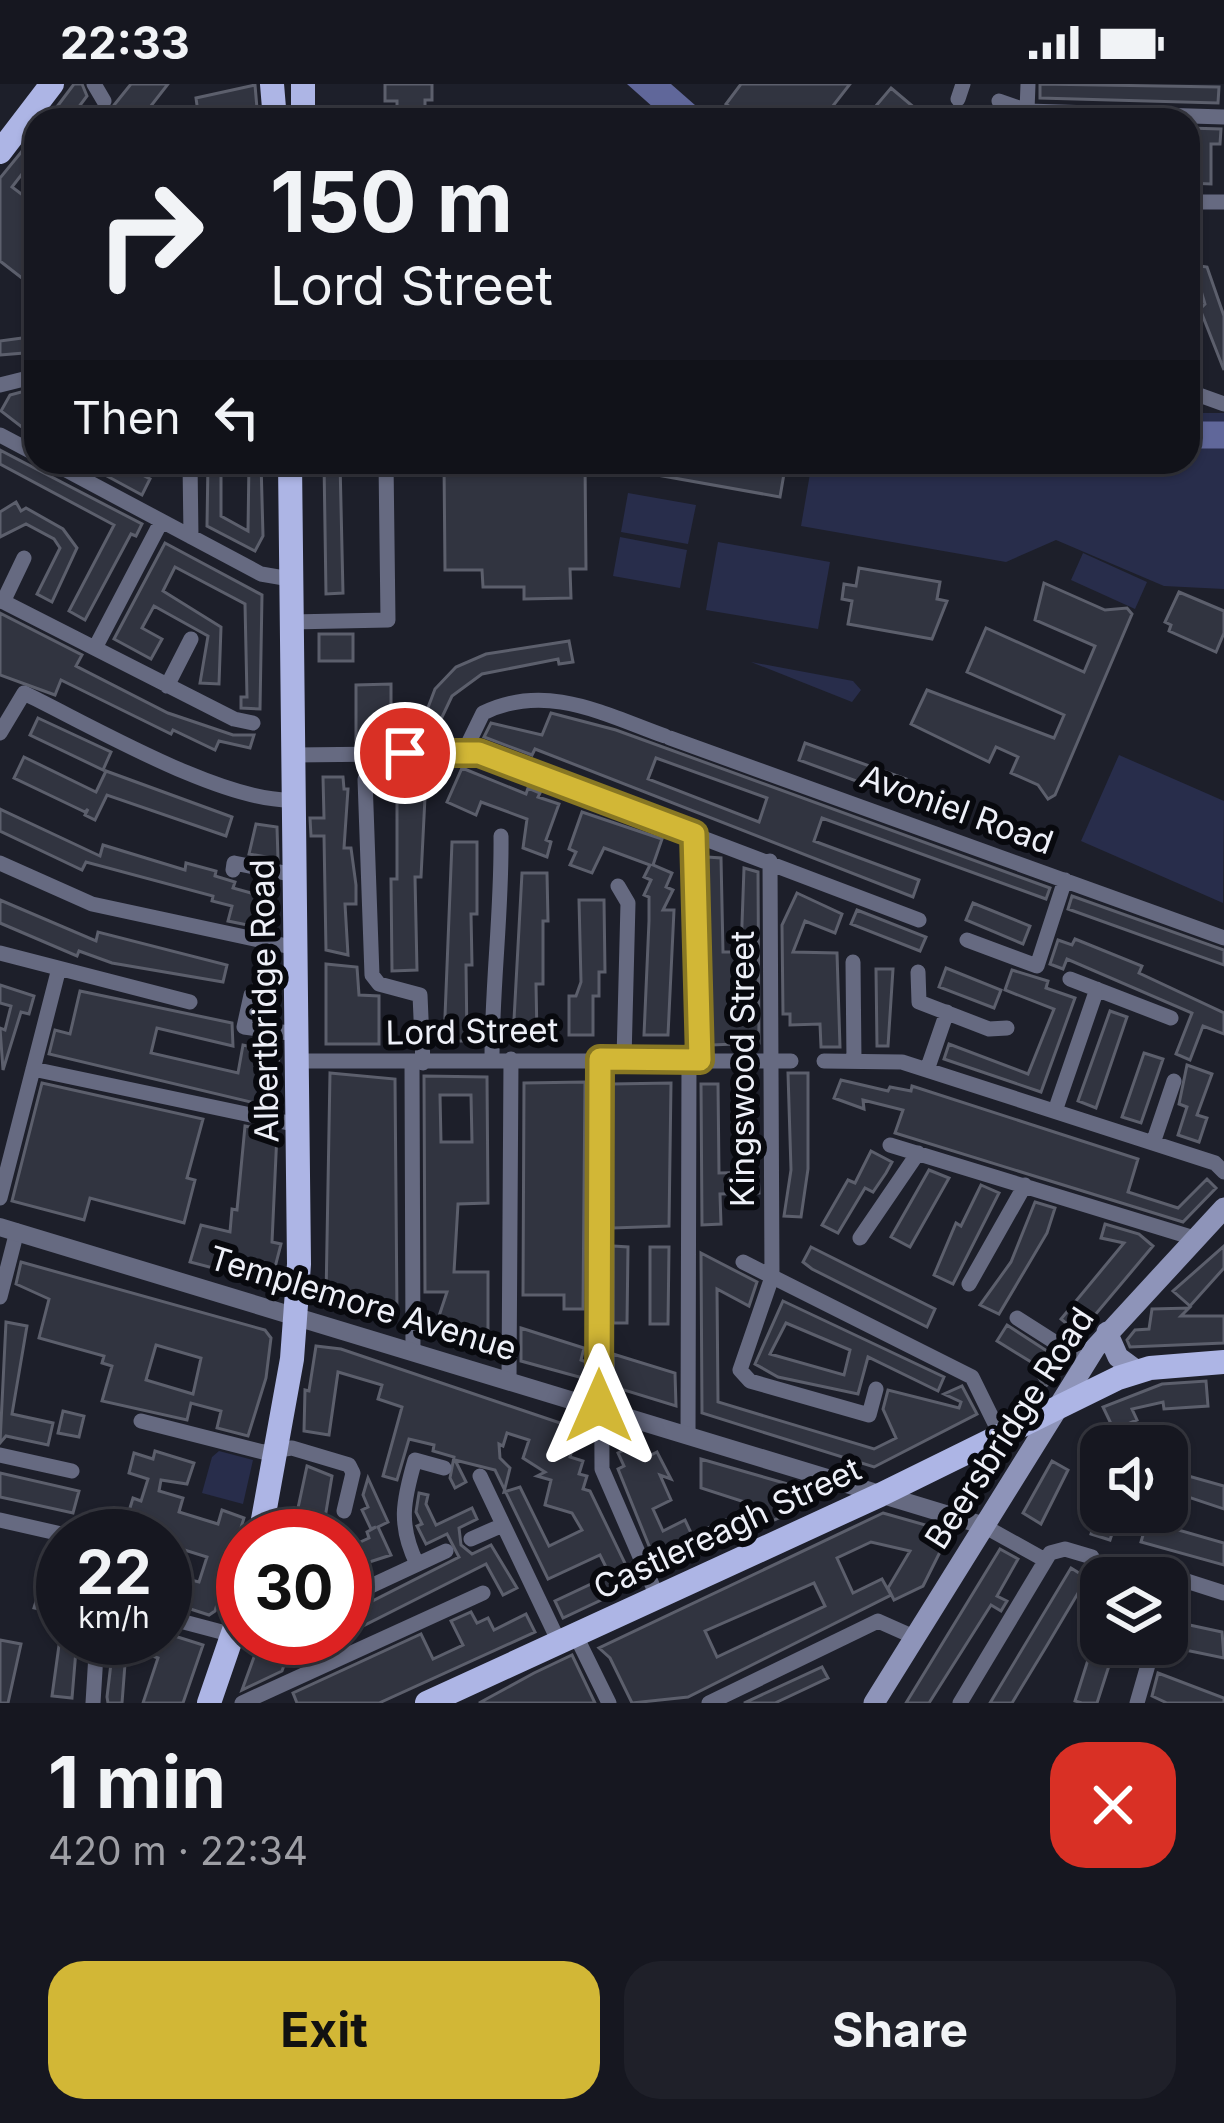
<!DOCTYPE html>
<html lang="en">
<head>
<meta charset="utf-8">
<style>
	body { margin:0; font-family:Inter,sans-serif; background:#1f2029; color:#f1f3f6; height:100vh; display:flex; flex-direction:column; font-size:45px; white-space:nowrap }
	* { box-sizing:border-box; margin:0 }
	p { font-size:39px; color:#9e9fa5 }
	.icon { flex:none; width:66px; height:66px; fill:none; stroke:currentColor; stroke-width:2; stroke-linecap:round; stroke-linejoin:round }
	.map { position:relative; height:1619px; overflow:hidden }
	.side { display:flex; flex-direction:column; background:#161720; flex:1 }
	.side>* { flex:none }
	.guide { position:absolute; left:24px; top:24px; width:1176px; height:366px; border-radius:36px; box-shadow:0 3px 9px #0004,0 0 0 3px #35363e; background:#161720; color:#f1f3f6; overflow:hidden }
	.buttons { position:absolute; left:1080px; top:1341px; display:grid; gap:24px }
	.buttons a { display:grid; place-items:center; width:108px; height:108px; border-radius:24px; background:#161720; box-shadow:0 3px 9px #0004,0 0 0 3px #35363e; font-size:60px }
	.speed { position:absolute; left:36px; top:1425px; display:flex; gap:24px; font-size:60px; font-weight:700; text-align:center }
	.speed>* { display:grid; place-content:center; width:156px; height:156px; border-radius:50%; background:#161720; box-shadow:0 3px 9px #0004,0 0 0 3px #35363e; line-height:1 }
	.speed small { font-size:30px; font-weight:400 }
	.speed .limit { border:18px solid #d22; background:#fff; color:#111 }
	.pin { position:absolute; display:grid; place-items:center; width:102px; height:102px; color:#fff; margin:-51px; border:6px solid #fff; border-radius:50%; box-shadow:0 3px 12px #0007 }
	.me { position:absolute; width:132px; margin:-66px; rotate:0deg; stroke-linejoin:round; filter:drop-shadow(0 0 9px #0008) }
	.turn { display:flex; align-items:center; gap:42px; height:252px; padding:0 48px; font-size:54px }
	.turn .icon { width:156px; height:156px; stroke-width:2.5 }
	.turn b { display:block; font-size:84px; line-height:102px }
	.then { display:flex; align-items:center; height:114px; padding:0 48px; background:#0003; gap:24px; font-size:45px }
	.round { display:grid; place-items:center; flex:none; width:126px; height:126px; border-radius:36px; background:#1f2029 }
	.head { display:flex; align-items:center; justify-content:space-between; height:204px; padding:0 48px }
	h1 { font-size:72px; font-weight:700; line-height:90px }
	.primary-button { display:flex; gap:24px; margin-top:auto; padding:24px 48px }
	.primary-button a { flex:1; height:138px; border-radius:36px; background:#d2b736; color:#111; font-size:48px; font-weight:700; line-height:138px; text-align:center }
	.primary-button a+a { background:#1f2029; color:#f1f3f6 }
	.status { display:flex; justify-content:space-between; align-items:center; height:84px; padding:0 60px; background:#161720; direction:ltr }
	.status svg { height:33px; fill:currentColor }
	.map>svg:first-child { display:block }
</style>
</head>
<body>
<div class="status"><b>22:33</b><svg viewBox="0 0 49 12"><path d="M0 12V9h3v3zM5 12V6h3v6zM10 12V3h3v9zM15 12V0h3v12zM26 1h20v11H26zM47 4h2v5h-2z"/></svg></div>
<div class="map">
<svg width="1224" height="1619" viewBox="0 0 1224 1619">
	<rect width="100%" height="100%" fill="#1d1f2a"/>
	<path fill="#282d4b" d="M1188,329H1224V505L1164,502L1056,456L1006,478L801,442L812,378H1188Z
		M628,409L696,421L688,460L621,448Z
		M620,453L687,466L680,504L613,492Z
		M718,458L830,478L818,545L706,526Z
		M1083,469L1147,498L1135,525L1071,496Z
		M751,578L853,597L861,606L852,618Z
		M1119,671L1224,717L1223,819L1081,757Z
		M219,1367L253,1376L243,1420L202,1409L212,1373Z"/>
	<path fill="#60679a" d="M627,0H671L712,36L663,32Z"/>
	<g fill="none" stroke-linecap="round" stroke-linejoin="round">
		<path stroke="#60679a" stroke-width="27" d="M1188,351H1224"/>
	</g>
	<path fill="#313440" stroke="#5c5f6c" stroke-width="3" fill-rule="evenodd" d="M74,0H82L87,12L69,36H47Z
		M131,0H168L140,36H102Z
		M385,0H432V16H425V23H397V17H385Z
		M741,0H850L822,36H747L726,20Z
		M1040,0L1219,3L1218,19L1040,14Z
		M255,1L258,36H199L196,14Z
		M891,4L929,36H864Z
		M1188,44L1221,45L1220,60H1211V100L1188,99V83H1198L1199,60L1188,59Z
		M36,50V72L12,103L36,121V205L0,177V94Z
		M1188,180L1207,183L1224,232V286L1200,225L1205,220L1199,200L1188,199Z
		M22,254L36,255V268L0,271V257Z
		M36,304V354L1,327L10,311Z
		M0,366L142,440L136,452L131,450L85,536L69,527L114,441L0,380Z
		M81,378H118L150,395L142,411Z
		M208,378H221V432L248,447L249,378H261L263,452L255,467L207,442Z
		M324,378H340L343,509L326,510Z
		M444,378H585L586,485H570L571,514L524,515V503H483L482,486H445Z
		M648,378H786L780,413L646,389Z
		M16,418L21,427L26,424L63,445L77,464L52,518L37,510L60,464L54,455L26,440L0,453V428Z
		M165,459L262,511L260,625L241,624V613H247L245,520L175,483L163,507L221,543L219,600L200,599L208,552L154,522L142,544L162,555L151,575L114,555Z
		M859,484L940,498L937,515L947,517L932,555L848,540L852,517L842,515L844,500L856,502Z
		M1044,499L1105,526L1127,524L1132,530L1055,711L1048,715L1038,701L1011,689L1018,673L996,663L989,678L911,640L927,606L1054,654L1064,631L967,588L986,544L1084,588L1095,562L1035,536Z
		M1179,508L1224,527V549L1216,568L1169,547L1171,541L1165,538Z
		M0,529L82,571L76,582L168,629L233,651H254L250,664L219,657L215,666L173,646L171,650L61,596L55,611L0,591Z
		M319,550H353V577H319Z
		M569,557L573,578L559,580L558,575L482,590L452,612L434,650H418L435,605L456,583L486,570Z
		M391,600V656L356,657V601Z
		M551,629L616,646L1050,804L1046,815L822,734L814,757L919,796L913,813L535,665L532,671L484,653L491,639L542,651ZM656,674L767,714L759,738L648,695Z
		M38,634L111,668L103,686L30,651Z
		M805,659L906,695L900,713L799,676Z
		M24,673L96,708L106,687L232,733L226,752L107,711L95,736L85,731L88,725L85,728L14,694Z
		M462,684L526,710L528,704L540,709L538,713L559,720L546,756L551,758L547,773L523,764L527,735L481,718L476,731L447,718Z
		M323,693H343L344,705H348L344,764H351L356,801V820H345L348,871L326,866L324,752H311L310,734H324Z
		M426,693L421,793H415L417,886L392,887L391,795H397V710H403V699L393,694Z
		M0,725L100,772L103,761L185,786L186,779L216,787L215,792L235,798L233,804L276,816V847L228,837L232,822L212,817L213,812L86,778L82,786L0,747Z
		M582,728L662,755L653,781L672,789L666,803L673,806L663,826H674L668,951H644L649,837V813L644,811L651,796L644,793L650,781L604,764L592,789L570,781L576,768L569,765Z
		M256,740L277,743L278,775L249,770Z
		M452,758H477V830H471L472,881H466L467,957H444Z
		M707,773L721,774L723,868H741L744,784L758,788L759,959L712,961Z
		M522,789H547L548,837H543V900H536L537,953L513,954Z
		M797,809L842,830L835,849L805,837L793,868L837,869L840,963H821L820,940L790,941V930H783L782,841Z
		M1072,812L1224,866V881L1068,825Z
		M0,816L96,857L98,848L227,881L223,898L112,879L79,867L77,872L0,839Z
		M579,816H604L605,888H599V912H593V951H569V912H576L581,898Z
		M973,819L1030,842L1023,860L966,836Z
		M857,826L926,853L920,867L851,840Z
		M1075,855L1142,882L1139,889L1224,929V950L1203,942L1190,976L1176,970L1192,929L1067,875L1063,885L1050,880L1058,856L1072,861Z
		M256,874L278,876L276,903L254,900Z
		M326,880L357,883L359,911L379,912V960H326Z
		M946,884L1001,906L994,924L939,903Z
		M876,885H893L888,962H877Z
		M1012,886L1048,897L1046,904L1075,914L1041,1008L944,975L949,960L1028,990L1054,925L1005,906Z
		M0,901L34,912L29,930L21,928L3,986L0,944L5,946L11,922L0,919Z
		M80,907L232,939L233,962L157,944L151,969L238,989L243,961L279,969L276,1024L49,970L55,946L70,950Z
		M1110,927L1127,933L1096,1024L1078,1017Z
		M1144,969L1163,975L1141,1039L1122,1033Z
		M1187,981L1212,990L1197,1031L1207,1034L1199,1058L1178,1051L1187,1023L1179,1020Z
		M330,989L395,995L397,1231L363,1229L326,1214Z
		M788,989H808V1085L801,1133L784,1132L791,1086Z
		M424,992L487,993L488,1119L458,1120L454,1188H488V1268L427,1250L425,1237L436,1241L447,1208H425ZM440,1011H471L472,1058H441Z
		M841,996L888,1007L890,1003L911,1007L912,1002L1138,1075L1128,1108L1178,1124L1207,1095L1216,1104L1183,1138L895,1049L903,1026L863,1016L864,1025L834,1014Z
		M585,998L583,1225H564V1211H523L524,999Z
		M42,999L203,1035L187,1094L195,1096L184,1139L90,1114L84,1136L12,1117Z
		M671,999L669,1142L613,1144L612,1000Z
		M701,1000H718L719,1089L758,1088L759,1109L720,1110L721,1140L702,1141Z
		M245,1042L277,1049L272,1158L281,1160L271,1199L190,1178L201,1141L230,1148L232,1125L237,1126Z
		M871,1067L892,1078L886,1089L873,1108L865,1104L838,1149L822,1141L848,1096L855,1099Z
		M929,1086L949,1094L910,1163L891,1153Z
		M981,1101L999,1109L953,1200L934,1191L956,1139L961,1142Z
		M1035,1118L1055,1124L1047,1149L999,1230L980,1221L1011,1178Z
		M1105,1140L1139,1150L1153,1162L1079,1250L1061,1235L1124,1159L1101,1154Z
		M613,1162L628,1163L627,1239H613Z
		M1224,1162V1184L1190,1222L1173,1207Z
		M650,1163H669L668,1240H650Z
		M811,1163L935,1225L927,1243L812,1185L803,1178Z
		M701,1169L757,1198L749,1222L717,1205L718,1318L874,1365L896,1354L883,1325L888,1306L959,1324L961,1318L944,1310L962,1302L977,1330L874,1383L702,1329Z
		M21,1178L265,1246L271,1254L266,1294L248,1352L217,1344L221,1327L191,1319L187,1336L102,1317L112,1282L102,1279L104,1272L39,1254L49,1215L16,1200ZM156,1261L201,1274L193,1310L146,1296Z
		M783,1217L944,1293L938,1307L868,1273L858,1310L778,1293L755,1280ZM786,1239L850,1266L844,1291L770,1270Z
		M1189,1224L1181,1232H1224V1259L1130,1263L1127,1256L1135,1246L1149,1245L1152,1225Z
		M6,1238L27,1242L12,1330L53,1339L48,1361L6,1352L0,1359Z
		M1007,1241L1067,1280L1045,1303L1033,1285L1036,1281L997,1257Z
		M521,1244L584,1264L581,1276L589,1279L590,1296L521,1277Z
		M316,1262L341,1265L578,1345L570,1373L583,1377L579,1390L587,1392L583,1405L590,1407L635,1500L563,1534L555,1517L610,1491L600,1471L548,1495L495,1386L455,1376L466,1398L455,1404L450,1394L454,1373L433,1367L434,1361L409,1355L397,1396L383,1392L402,1323L378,1315L382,1301L338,1288L329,1351L304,1347L305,1306L309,1307ZM507,1349L529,1356L523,1374L545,1388L537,1392L551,1396L545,1421L572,1429L582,1446L549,1462L520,1403L504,1408L510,1384L500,1374L499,1360L503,1362Z
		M613,1270L675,1289L676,1322L614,1303Z
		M1206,1297L1208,1322L1164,1325L1163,1318L1132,1325L1137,1336L1114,1346L1103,1323L1162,1300Z
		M63,1327L84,1332L79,1353L58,1349Z
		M636,1360L643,1375L657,1368L671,1395L660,1391L671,1416L653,1425L663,1447L685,1436L692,1451L757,1422L701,1404V1375L805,1405L811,1419L660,1489L618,1385L624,1382L618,1369Z
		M155,1367L194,1379L187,1400L161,1396L159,1407L183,1414L179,1428L218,1440L222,1426L244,1434L215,1527L209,1531L178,1521L187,1495L199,1498L207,1473L165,1460V1452L123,1447L133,1414L141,1417L148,1395L129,1389L134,1369L153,1375Z
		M1052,1377L1068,1386L1041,1440L1023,1429Z
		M307,1382L332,1392L322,1452H292Z
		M1167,1386L1224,1402V1425L1167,1406Z
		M0,1389L79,1407L73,1429L0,1413Z
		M368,1394L388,1438L378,1443L391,1471L345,1486V1465L369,1454L367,1448L376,1443L371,1445L362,1426L368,1423L363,1411Z
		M419,1409L428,1411L426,1420L436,1441L472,1424L477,1435L459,1444L461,1461L472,1470L491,1461L517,1504L503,1511L486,1480L345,1551V1531L459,1473L447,1450L426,1460L417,1442L422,1440L416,1428Z
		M1098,1428H1119L1110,1456L1091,1450Z
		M883,1429L950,1448L923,1502L894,1516L888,1504L910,1467L871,1458L837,1474L853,1509L882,1495L891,1511L688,1613L632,1619L610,1574L599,1564ZM814,1499L825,1522L717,1573L705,1547Z
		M1147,1437L1224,1459V1481L1141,1458Z
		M1000,1465L1018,1475L997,1512L1007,1517L1001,1527L991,1521L929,1619H906Z
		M51,1468L63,1470V1506L58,1505L52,1528L34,1524Z
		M1071,1484L1087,1494L1046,1563L1012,1619H990Z
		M471,1528L477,1539L488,1534L494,1546L526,1530L535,1548L379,1619H297L293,1609L421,1550L433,1575L463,1561L451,1537Z
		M1171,1537L1222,1548L1224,1574L1166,1562Z
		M165,1549L203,1561L183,1619H143L158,1574L150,1571L155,1554H165Z
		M60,1554H77L72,1614L52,1612Z
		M114,1554H127L122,1619H108L107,1613Z
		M261,1554H294L282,1587L242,1606Z
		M0,1556L21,1560L8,1619H0Z
		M1093,1560H1116L1097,1619H1082L1075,1617Z
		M572,1571L595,1619H479L534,1589Z
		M822,1583L828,1594L775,1619H744Z
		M1158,1589L1224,1614V1619H1167L1152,1612Z"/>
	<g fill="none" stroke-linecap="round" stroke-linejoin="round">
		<path stroke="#666a81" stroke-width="15" d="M94,0L104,17
			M958,15L963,0
			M999,17L1027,27L1224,33
			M1027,27L1028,0
			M1188,118H1224
			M1188,221L1191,218
			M0,301L36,292
			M1188,307L1224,320
			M0,351L36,370
			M51,378L261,490L290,495
			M190,378L191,453
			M0,516L234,635L253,639
			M3,518L24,474
			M291,538L388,536L386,378
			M95,564L161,438
			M167,602L191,555
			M0,649L24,609C90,641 223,719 293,716
			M670,654L1224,854
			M464,668L483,629C546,598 604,630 665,652
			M293,671L479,669L919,836
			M365,695L372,891L379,900L420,911L423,979
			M694,750L700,976
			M770,777L772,1193L740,1286L750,1297L869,1331L876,1305
			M0,779L92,820L296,864
			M233,786L234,779L295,791
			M618,802L628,819L624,975
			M967,856L1037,882L1065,796
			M0,869L190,918
			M853,878L854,977
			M918,888L919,918L989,945L1007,944
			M1070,895L1171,934
			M251,911L244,943L297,950
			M492,975C492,899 502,827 501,752
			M600,975L602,1385L657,1512
			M298,977H791
			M824,977L902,978L1215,1079L1224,1088
			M412,979L413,1266
			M33,985L298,1041
			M927,986L947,928
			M1055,1027L1097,905
			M1153,1059L1174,997
			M890,1061L1194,1154
			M0,1114L58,888
			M860,1154L918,1069
			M743,1178L972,1293L1001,1352
			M969,1200L1025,1101
			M0,1213L17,1147
			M1017,1234L1086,1278
			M509,1296L511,975
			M141,1337L263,1368L292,1364L349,1381L353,1389L344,1427
			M688,1350L689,976
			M0,1371L72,1387
			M480,1392L559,1558
			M0,1436L70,1452
			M982,1441L1045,1476
			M471,1455L503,1441
			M417,1480C398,1441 403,1417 415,1376L444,1384
			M1146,1484L1224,1509
			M345,1514L446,1467
			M1167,1517L1174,1493
			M165,1533L233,1551
			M575,1550L609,1619
			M93,1619L97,1554
			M242,1619L483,1509
			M709,1619L878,1537L914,1553
			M960,1619L1050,1469L1065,1465L1092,1473
			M1137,1619L1154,1560"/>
		<path stroke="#666a81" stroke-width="18" d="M0,1143L982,1441"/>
		<path stroke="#8e94b9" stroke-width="21" d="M1107,1248L1118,1273L1137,1287
			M874,1619L1095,1264L1224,1124"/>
		<path stroke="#adb5e5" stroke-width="24" d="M272,0L275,36
			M303,36V0
			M0,68L52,0
			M260,1452L292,1275L299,1180L290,378
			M209,1619L243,1520
			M427,1619L880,1411L1118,1294L1150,1284L1224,1278"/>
	</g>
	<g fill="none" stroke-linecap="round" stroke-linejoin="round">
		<defs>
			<path id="route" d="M405,669H479L694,750L700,976L600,975L599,1322"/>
		</defs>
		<use href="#route" stroke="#887723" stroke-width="30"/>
		<use href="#route" stroke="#d2b736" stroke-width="21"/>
	</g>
	<g text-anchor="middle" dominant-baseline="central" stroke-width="12" stroke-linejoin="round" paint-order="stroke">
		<g font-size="33" fill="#eef0f8" stroke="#08090e">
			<text transform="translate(957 725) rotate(20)">Avoniel Road</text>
			<text transform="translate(264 917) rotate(-91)">Albertbridge Road</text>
			<text transform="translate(472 947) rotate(-1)">Lord Street</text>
			<text transform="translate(742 985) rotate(-90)">Kingswood Street</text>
			<text transform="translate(363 1219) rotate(17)">Templemore Avenue</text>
			<text transform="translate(1009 1344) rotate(-57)">Beersbridge Road</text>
			<text transform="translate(727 1444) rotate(-25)">Castlereagh Street</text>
		</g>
	</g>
</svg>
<div class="buttons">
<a><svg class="icon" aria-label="sound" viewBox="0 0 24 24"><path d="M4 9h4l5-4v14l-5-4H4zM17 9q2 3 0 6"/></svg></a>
<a><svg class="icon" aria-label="layers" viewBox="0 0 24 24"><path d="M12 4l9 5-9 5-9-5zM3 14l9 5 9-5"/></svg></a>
</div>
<div class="speed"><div>22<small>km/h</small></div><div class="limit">30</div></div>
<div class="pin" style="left:405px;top:669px;background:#d93025"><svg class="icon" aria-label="arrive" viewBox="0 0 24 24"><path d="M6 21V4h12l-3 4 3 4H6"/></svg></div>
<svg class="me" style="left:599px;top:1322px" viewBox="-20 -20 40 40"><path d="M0-17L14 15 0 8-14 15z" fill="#d2b736" stroke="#fff" stroke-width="4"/></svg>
<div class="guide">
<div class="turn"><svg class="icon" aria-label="right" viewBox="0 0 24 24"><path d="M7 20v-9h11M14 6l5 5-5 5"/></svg><div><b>150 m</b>Lord Street</div></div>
<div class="then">Then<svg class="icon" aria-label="left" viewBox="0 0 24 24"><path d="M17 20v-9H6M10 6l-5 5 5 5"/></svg></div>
</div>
</div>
<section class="side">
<div class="head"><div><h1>1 min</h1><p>420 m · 22:34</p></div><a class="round" style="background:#d93025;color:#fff"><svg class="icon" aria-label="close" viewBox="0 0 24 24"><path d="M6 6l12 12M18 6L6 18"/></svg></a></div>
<div class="primary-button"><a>Exit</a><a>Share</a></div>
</section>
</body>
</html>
